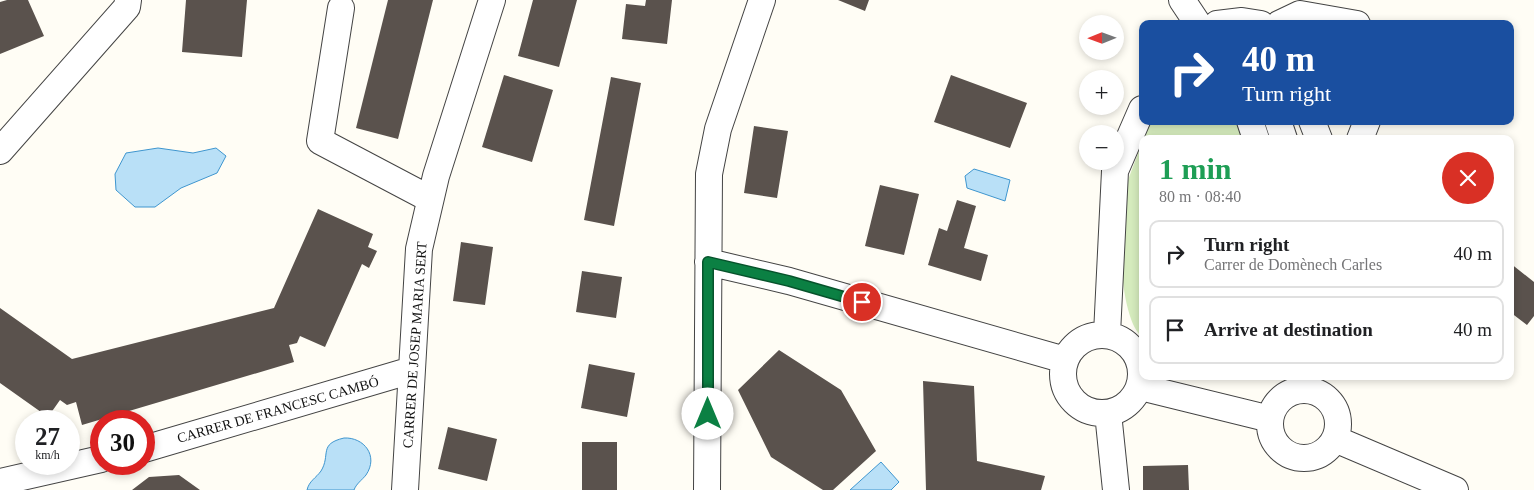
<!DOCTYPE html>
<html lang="en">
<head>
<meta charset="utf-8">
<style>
	body { margin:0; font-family:Georgia,serif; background:#f2f2f2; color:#202124; height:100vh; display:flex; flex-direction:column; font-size:19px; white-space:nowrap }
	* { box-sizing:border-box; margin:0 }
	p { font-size:16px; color:#757577 }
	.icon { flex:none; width:28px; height:28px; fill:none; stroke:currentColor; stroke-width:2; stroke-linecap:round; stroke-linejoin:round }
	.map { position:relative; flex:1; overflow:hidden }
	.details { position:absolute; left:1139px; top:135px; width:375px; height:245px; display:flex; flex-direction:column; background:#fff; border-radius:10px; box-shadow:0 2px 8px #0003 }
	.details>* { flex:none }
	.hud { position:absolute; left:1139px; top:20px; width:375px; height:105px; border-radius:10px; box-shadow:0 2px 8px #0003; background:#1a4fa0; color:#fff; overflow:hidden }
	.needle { width:32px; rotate:269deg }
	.buttons { position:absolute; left:1079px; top:15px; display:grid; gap:10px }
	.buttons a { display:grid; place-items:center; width:45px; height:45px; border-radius:50%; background:#fff; box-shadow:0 2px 8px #0003; font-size:25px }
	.speed { position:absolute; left:15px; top:410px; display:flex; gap:10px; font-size:25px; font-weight:700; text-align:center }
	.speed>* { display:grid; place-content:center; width:65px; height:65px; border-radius:50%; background:#fff; box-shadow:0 2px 8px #0003; line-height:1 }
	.speed small { font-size:12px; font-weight:400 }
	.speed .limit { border:8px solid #d22; background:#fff; color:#111 }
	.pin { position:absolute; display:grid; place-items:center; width:42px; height:42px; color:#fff; margin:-21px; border:2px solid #fff; border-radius:50%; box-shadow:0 1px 5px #0007 }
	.me { position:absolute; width:55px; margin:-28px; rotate:0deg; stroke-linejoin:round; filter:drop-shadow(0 0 4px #0008) }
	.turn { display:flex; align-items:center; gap:18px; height:105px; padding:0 20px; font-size:22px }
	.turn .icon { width:65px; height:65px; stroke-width:2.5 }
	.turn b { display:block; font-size:35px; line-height:42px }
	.round { display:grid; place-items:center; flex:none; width:52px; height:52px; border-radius:26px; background:#f2f2f2 }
	.summary { display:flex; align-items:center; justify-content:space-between; height:85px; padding:0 20px }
	h1 { font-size:30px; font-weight:800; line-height:38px; color:#1e9e55 }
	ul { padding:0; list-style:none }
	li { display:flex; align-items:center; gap:15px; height:68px; margin:0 10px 8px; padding:0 10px; border:2px solid #e0e0e0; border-radius:10px }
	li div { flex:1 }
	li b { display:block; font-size:19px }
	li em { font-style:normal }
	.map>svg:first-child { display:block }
</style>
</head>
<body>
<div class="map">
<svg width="1534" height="490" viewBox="0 0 1534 490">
	<rect width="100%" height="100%" fill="#fffdf5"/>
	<path fill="#d5ebbd" d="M1150,121H1236L1242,139H1144Z
		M1142,142V337C1119,317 1118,230 1123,200C1126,181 1136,161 1142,142Z"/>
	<path fill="#b9e0f7" stroke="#3f96cf" d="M158,148L193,153L216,148L226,156L217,173L181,188L155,207H135L116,190L115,174L126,153Z
		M974,169L1010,180L1005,201L967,188L965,176Z
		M344,438C364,437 379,456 366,475C362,480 356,484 354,490H307C309,481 316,478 321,471C331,455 318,444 344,438Z
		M881,462L899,482L891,490H850Z"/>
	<path fill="#5a524d" d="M7,0H28L44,36L0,54V2Z
		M186,0H247L242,57L182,52Z
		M388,0H433L398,139L356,128Z
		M533,0H577L559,67L518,56Z
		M646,0H672L667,44L622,39L626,4L645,6Z
		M838,0H869L865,11Z
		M504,75L553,90L532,162L482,147Z
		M951,75L1027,103L1010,148L934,122Z
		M611,77L641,83L614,226L584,220Z
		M754,126L788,131L777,198L744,193Z
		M880,185L919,194L904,255L865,246Z
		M957,200L976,206L964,248L988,255L981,281L928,265L939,228L947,231Z
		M318,209L373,234L368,247L377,251L369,268L362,264L325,347L300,336L297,343L289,345L294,362L82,425L76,402L67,405L60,400L48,417L0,383V308L72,359L274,308Z
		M461,242L493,247L485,305L453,301Z
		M1510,263L1534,282V316L1527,325L1510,312Z
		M582,271L622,277L616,318L576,312Z
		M779,350L841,390L876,451L833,490H823L771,457L738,390Z
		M589,364L635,373L627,417L581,408Z
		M923,381L974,386L977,461L1045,476L1041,490H926Z
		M448,427L497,439L487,481L438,469Z
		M582,442H617V490H582Z
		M1188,465L1189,490H1143V466Z
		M179,475L200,490H132L149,477Z"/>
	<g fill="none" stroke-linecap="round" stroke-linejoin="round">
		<defs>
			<path id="minor" d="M1182,0L1198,24
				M341,8L320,141L430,199
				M1217,24L1242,21L1261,24
				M1279,24L1300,14L1357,24
				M1250,121L1256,139
				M1278,121L1284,139
				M1312,121L1319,139
				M1360,139L1367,121
				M0,151L127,7L128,0
				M708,262L789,281L1065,360
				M1107,334L1115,171L1142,109
				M1063 374a39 39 0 1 1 78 0a39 39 0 1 1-78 0Z
				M1140,387L1270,419
				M1270 424a34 34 0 1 1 68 0a34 34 0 1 1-68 0Z
				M1108,413L1116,490
				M1335,439L1455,490
				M144,449L412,370
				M0,482L101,459
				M405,490L419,249L436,176L492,0
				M707,490L709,174L718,129L762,0"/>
		</defs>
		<use href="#minor" stroke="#444" stroke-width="28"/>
		<use href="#minor" stroke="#fff" stroke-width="26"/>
	</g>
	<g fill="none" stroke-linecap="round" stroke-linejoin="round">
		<defs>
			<path id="route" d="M708,414V262L789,281L862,302"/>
		</defs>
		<use href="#route" stroke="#07532c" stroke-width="12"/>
		<use href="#route" stroke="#0b8043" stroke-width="9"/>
	</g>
	<g text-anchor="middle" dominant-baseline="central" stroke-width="5" stroke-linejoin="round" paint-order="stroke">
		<g font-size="14" fill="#111" stroke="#fff">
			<text transform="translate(415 345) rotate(-86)">CARRER DE JOSEP MARIA SERT</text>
			<text transform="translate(278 410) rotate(-16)">CARRER DE FRANCESC CAMBÓ</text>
		</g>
	</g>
</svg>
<div class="buttons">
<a><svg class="needle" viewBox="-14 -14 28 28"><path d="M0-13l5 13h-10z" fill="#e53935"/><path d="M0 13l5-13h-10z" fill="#757577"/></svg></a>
<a>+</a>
<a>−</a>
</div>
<div class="speed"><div>27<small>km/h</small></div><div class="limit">30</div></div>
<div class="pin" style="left:862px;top:302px;background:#d93025"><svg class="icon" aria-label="arrive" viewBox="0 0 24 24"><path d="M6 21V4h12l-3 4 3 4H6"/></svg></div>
<svg class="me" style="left:708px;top:414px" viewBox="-20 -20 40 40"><circle r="19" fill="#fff"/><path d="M0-13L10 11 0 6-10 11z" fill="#0b8043"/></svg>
<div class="hud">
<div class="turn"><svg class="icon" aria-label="right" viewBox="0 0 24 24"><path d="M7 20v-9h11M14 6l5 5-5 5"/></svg><div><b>40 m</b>Turn right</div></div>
</div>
<section class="details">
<div class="summary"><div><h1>1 min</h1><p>80 m · 08:40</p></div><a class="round" style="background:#d93025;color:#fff"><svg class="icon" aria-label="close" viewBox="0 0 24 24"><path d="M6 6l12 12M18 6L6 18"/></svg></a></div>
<ul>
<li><svg class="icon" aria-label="right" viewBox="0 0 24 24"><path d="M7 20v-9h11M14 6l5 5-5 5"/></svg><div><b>Turn right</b><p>Carrer de Domènech Carles</p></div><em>40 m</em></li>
<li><svg class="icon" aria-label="arrive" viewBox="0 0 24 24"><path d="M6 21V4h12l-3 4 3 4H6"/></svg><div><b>Arrive at destination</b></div><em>40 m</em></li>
</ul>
</section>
</div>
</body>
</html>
